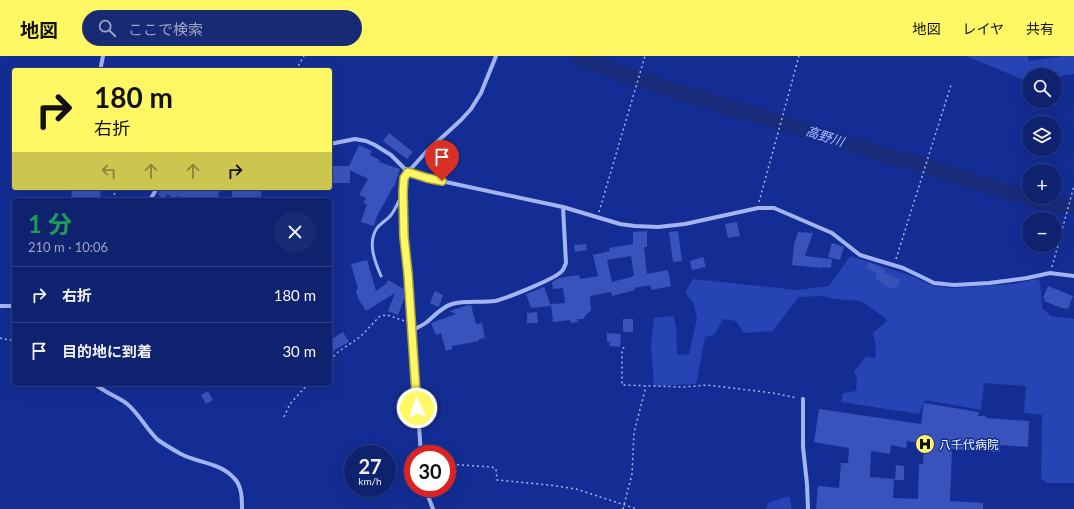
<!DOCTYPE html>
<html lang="ja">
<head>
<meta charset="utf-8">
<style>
	body { margin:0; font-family:Lato,"Noto Sans JP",sans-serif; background:#182a74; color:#f1f3f6; height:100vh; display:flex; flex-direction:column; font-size:15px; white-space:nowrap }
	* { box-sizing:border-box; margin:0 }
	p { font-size:13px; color:#9ba4c3 }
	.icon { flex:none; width:22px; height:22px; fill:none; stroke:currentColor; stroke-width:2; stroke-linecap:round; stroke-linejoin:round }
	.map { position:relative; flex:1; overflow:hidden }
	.details { position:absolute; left:12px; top:142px; width:320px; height:188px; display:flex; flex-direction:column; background:#0f226f; border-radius:4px; box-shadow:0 4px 16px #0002,0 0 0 1px #2f3f82 }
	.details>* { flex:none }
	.hud { position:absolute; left:12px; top:12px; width:320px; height:122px; border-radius:4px; box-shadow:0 4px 16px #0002,0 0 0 1px #2f3f82; background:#fff764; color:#111; overflow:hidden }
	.tools { position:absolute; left:1022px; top:12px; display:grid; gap:8px }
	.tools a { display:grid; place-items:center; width:40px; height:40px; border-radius:50%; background:#0f226f; box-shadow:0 4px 16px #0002,0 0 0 1px #2f3f82; font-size:20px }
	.speed { position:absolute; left:344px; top:389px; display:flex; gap:8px; font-size:20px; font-weight:700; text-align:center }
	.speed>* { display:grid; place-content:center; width:52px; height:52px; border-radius:50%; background:#0f226f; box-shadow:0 4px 16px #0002,0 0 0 1px #2f3f82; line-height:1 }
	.speed small { font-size:10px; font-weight:400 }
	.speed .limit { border:6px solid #d22; background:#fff; color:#111 }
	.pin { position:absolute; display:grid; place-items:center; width:34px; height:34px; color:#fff; margin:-41px -17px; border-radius:50% 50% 50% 0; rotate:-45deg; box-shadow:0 0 4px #0007 }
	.pin .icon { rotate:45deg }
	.me { position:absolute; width:44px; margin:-22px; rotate:356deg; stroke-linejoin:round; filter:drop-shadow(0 0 3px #0008) }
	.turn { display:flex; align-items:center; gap:14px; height:84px; padding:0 16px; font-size:18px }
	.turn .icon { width:52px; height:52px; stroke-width:2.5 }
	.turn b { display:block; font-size:28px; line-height:34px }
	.lanes { display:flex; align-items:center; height:38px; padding:0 16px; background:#0003; justify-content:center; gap:20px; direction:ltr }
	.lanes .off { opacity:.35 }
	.round { display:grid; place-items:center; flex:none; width:42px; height:42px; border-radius:21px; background:#182a74 }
	.headline { display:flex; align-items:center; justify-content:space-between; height:68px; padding:0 16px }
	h1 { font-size:24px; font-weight:700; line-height:30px; color:#1e9e55 }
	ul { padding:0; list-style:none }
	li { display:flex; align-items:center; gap:12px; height:56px; padding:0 16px; border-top:1px solid #2f3f82 }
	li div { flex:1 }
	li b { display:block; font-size:15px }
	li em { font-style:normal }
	header { display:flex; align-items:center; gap:24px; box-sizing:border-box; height:56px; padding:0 20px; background:#fff764; color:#111 }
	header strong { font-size:19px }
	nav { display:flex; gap:22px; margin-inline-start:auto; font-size:14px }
	.search { width:280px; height:36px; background:#182a74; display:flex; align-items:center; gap:10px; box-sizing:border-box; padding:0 14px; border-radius:22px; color:#9ba4c3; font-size:15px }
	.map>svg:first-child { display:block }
</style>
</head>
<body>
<header>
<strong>地図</strong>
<div class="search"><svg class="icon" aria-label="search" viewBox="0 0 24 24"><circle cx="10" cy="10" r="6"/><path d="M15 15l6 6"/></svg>ここで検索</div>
<nav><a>地図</a><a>レイヤ</a><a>共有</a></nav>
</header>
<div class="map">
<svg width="1074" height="453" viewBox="0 0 1074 453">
	<rect width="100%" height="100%" fill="#142d94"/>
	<path fill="#2644b3" d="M966,0H1028L1029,5L1063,0H1074V18L1055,21V19H1029V26Z
		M850,200L912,220L933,230L952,232L1013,228L1037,223L1040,226L1042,252L1051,260L1074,263V427H1047L1041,422L1042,359L1024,357L1026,330L984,327L981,354L925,344L919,358L841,346L843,337L856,335L857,321L854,316L866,301L875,302L876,291L873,277L887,265L885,262L861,245L835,243L820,240L799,241L790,252L773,275L744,277L736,265L723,263L714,279L705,281L696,328L654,330L651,290L654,262L673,260L676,270L677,299L689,298L697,262L693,246L685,237L693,223L797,234L829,230Z
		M789,440L792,453H766L768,447Z"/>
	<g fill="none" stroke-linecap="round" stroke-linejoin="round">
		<path stroke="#192c7c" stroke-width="16" d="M578,0L586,5L619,17L670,33L1025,141L1062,150L1074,149"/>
	</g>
	<path fill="#3853bb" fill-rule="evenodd" d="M389,77L413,96L407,103L383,85Z
		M359,89L372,95L370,99L380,104L379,106L400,113L394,131H393L377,160L374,170L361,166L367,148L363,147L366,142L359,139L368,123L350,114V127H330V110H349Z
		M72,132H101L100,144H71Z
		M160,132H220L218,144H195L177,140L175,143L167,138L165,143L158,139Z
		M232,132H261V142H250V144H232Z
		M737,166L740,180L728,182L725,168Z
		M647,175V191H644L647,218L668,214L671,230L651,234V229L634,232L635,234L612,240L611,236L590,240L591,254L584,261V263H577L578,266L571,267L570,264L553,266L551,248L565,247L563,232L553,233L552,226L559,222L579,219L580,223L598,220L593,199L610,195L609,192L633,188V176ZM631,200L634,220L612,226L607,204Z
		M678,175L682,205L673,206L669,176Z
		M798,176L813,177L805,200L832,203L831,212L822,211V212L792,209L794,188Z
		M832,187L844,191L840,204L828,201Z
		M586,188L587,194L575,196L574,189Z
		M703,201L706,211L692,214L690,205Z
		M367,204L376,235L386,228L388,224L404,233V243L398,259L388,255L395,237L366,255L358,242L356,234L358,233L351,208Z
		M869,206L885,214L884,217L900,224L896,232L894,231L893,233L882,228L883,227L875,223L877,217L866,212Z
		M1048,230L1073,240L1068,253L1062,252L1044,245L1045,243L1043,242Z
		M544,231L551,250L531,252L526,238Z
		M435,235L443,239L439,251L430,247Z
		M469,249H471L476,268L482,267L485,282L479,283V285L452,290V293L446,295L441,277L436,279L431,267L456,258L449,255Z
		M537,256L538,267H527V257Z
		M623,263H633V276H623Z
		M343,276L349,286L336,293L330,300V284Z
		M607,277L621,278L620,291L609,290L610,286H607Z
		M208,335L213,344L206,348L201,339Z
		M924,347L979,356L978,360H986V362L1029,365L1028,391L1000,389V396L952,393L950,445L983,447V453H816L818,430L839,432L841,407H848L849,392L814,386L819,353L921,368ZM907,385L924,388L923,408H919L918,443L893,442L894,423L870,421L871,395L890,398L891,389L906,392Z
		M896,409L904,410V424H895Z"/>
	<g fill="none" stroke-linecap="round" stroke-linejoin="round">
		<path stroke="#a3b4f2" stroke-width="1.5" stroke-dasharray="2 3" stroke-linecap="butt" d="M296,14L304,0
			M113,132L116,144
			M759,146L799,0
			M599,156L645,0
			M896,203L951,29
			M1052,211L1074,130
			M0,282L14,285
			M624,291L622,295V329L684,331L707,329L773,337L797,342
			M330,304L338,296L360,281L380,260L387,259L405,265
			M284,361L290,348L308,328
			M447,408L492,411L496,413L497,424L549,429L576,433L637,453
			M623,453L632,418L634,377L646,330"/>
		<path stroke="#a3b4f2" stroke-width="3" d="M381,220C375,206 367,187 377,172C381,167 387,164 391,159C396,153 399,144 403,136"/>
		<path stroke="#a3b4f2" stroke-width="4" d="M101,14V10L103,0
			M330,88L355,83L366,85L375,89L391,99L408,116L427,122L563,151L620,168L635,170L658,171L685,168L758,152H774L832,177L860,199L903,212L920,220L934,227L954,229L989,227L1027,222L1050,217L1074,220
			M150,144L157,132
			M0,250H14
			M411,275C417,272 423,269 427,266C435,259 442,251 452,248C466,244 481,247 495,245C507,242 555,223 562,215C564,213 565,209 566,207L563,151
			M95,328C104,336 116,340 126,347C139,357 146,373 158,384C165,389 174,394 181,398C198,407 219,406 234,422C242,430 242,442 242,453
			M803,343V391L807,428L808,453
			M421,398L408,218L404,181L403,136L404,122L408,116L426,96L461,64L471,53L481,37L496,0
			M425,432L433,453"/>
	</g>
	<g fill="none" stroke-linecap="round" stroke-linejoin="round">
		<defs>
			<path id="route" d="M417,352L408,218L404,181L403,136L404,122L408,116L427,122L442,125"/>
		</defs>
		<use href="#route" stroke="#a6a141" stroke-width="10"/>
		<use href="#route" stroke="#fff764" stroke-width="7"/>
	</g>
	<defs>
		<symbol id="hospital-disc" viewBox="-11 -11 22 22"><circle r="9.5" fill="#fff764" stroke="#142d94"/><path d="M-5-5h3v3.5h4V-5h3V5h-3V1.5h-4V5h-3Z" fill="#111"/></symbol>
	</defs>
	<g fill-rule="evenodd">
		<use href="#hospital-disc" x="914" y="377" width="22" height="22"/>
	</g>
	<g text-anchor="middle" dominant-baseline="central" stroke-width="3" stroke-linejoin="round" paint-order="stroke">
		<g font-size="12" fill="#fff" stroke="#142d94" text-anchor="start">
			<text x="939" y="388">八千代病院</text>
		</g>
		<g font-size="13" font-style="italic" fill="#afbff9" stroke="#142d94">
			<text transform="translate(825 80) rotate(17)">高野川</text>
		</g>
	</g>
</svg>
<div class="tools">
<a><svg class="icon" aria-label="search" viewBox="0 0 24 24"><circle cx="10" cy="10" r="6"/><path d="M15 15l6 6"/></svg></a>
<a><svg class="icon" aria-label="layers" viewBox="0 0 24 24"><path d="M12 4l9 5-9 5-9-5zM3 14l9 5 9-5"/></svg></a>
<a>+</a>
<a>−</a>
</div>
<div class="speed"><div>27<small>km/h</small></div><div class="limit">30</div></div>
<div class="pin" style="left:442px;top:125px;background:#d93025"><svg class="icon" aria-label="arrive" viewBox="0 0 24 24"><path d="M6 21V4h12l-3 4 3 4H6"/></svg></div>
<svg class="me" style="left:417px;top:352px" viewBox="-20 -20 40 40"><circle r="17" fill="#fff764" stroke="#fff" stroke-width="3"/><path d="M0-11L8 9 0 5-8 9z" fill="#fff"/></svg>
<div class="hud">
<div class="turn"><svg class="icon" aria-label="right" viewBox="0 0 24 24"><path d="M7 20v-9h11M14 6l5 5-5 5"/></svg><div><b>180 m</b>右折</div></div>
<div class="lanes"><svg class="icon off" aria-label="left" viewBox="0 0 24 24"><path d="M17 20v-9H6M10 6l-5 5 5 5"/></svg><svg class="icon off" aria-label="ahead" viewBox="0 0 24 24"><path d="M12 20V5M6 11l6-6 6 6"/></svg><svg class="icon off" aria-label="ahead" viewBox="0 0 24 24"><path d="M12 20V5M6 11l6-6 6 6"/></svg><svg class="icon" aria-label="right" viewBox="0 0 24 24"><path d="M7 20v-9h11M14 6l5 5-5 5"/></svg></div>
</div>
<section class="details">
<div class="headline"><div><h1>1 分</h1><p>210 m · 10:06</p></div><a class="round"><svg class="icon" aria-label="close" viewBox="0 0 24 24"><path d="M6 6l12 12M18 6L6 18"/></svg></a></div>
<ul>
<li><svg class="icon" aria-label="right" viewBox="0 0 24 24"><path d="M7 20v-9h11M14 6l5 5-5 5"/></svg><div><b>右折</b></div><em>180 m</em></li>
<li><svg class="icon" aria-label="arrive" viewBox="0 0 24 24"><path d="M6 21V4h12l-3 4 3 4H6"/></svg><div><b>目的地に到着</b></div><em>30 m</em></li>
</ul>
</section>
</div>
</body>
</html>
